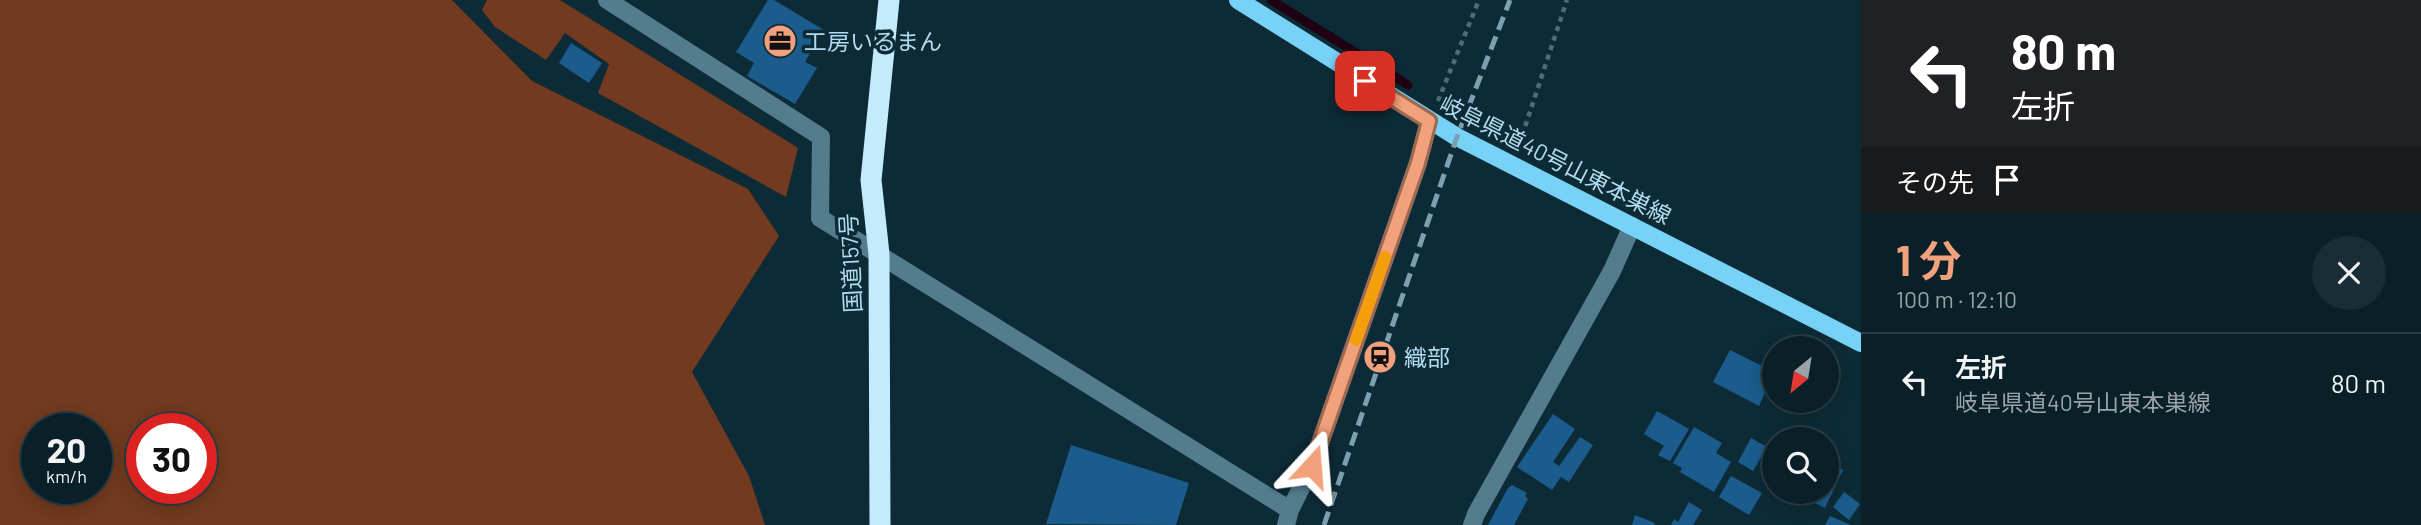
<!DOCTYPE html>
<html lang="ja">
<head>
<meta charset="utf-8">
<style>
	body { margin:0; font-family:Barlow,"Noto Sans JP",sans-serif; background:#182d35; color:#f1f3f6; height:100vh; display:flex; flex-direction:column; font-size:26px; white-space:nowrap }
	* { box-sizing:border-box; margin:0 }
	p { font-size:23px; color:#99a3a8 }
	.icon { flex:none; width:38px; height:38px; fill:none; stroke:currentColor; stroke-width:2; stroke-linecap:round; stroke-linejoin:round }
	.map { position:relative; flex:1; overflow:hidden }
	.sheet { display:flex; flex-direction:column; background:#0a2029; width:560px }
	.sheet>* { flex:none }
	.guide { background:#202124; color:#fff; overflow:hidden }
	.needle { width:46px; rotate:210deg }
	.fabs { position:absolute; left:1762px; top:336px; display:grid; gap:14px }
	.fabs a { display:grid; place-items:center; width:77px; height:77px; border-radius:50%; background:#0a2029; box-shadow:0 4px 18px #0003,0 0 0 2px #2a3e46; font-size:35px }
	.speed { position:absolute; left:21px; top:413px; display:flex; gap:14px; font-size:35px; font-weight:700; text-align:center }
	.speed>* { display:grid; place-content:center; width:91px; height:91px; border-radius:50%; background:#0a2029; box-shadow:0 4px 18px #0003,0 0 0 2px #2a3e46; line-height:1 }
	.speed small { font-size:18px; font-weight:400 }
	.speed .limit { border:10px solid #d22; background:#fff; color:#111 }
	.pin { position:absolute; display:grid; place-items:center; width:60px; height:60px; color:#fff; margin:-30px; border-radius:14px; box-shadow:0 4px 10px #0006 }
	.me { position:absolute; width:77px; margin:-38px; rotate:19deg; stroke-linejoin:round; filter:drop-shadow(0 0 5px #0008) }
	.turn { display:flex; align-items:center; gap:24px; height:147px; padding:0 35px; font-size:32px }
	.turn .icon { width:91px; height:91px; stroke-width:2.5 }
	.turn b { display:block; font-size:49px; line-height:60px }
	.then { display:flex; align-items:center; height:66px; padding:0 35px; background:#0003; gap:14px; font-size:26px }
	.round { display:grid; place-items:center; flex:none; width:74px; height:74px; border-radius:37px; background:#182d35 }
	.overview { display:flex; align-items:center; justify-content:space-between; height:119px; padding:0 35px }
	h1 { font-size:42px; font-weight:700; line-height:52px; color:#f1a17c }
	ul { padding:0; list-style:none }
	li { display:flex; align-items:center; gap:21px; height:98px; padding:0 35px; border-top:2px solid #2a3e46 }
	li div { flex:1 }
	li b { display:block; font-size:26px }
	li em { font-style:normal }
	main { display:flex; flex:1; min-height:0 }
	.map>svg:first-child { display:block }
</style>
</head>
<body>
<main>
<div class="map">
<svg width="1861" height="525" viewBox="0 0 1861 525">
	<rect width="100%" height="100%" fill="#0d2b37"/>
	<path fill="#723a1e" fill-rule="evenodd" d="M0,0H452L532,81L748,189L779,236L692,372L749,476L765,525H0ZM37,429H96V488H37ZM142,429H201V488H142Z
		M487,0H560L798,148L786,197L598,93L609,64L565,33L546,60L495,27L482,10Z"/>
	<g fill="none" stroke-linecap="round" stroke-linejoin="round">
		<path stroke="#200013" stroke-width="9" d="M1271,0L1408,85"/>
	</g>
	<path fill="#1b5c8d" d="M768,0H774L824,30L805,62L817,68L795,104L747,76L754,63L736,52Z
		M571,43L602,63L589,83L559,63Z
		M1730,350L1774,372L1759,406L1713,382Z
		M1657,411L1689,429L1670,461L1658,455L1664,446L1644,434Z
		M1553,414L1575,429L1553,462L1559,466L1580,437L1593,445L1569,482L1561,477L1552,490L1517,467Z
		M1694,427L1722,443L1716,453L1731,462L1714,492L1680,472L1682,468L1673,463Z
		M1751,438L1767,447L1753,471L1738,462Z
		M1071,445L1189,483L1176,525L1046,524Z
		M1774,462V483L1767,479Z
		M1827,462L1843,470L1825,508L1793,492H1827Z
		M1731,476L1762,493L1749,515L1719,497Z
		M1512,485L1527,493L1525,496L1528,499L1514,525H1488L1508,488Z
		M1844,492L1860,504L1849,520L1833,507Z
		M1689,502L1702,510L1693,525H1671L1674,519L1678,522Z
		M1635,515L1655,523L1654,525H1632Z
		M1830,516L1851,525H1825Z"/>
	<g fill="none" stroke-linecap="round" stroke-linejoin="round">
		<path stroke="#4b6e7d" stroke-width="4.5" stroke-dasharray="5 5" stroke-linecap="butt" d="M1438,101L1479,0
			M1519,145L1567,0"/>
		<path stroke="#537c8d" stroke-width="18" d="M607,0L821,137L820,218L1290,510
			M1286,525L1290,510L1312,466L1418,163L1429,121
			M1472,525L1476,514L1612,271L1632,226"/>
		<path stroke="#77d2f6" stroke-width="18" d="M1238,0L1457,137L1861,343"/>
		<path stroke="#c3ebfc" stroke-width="21" d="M880,525L879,254L871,180L889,0"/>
		<path stroke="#7aa0b1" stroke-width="5" stroke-dasharray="14 7" stroke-linecap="butt" d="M1324,525L1457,137L1510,0"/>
	</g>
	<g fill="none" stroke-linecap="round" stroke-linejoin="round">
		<defs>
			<path id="route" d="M1312,466L1418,163L1429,121L1365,81"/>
		</defs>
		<use href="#route" stroke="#9d6951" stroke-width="18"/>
		<use href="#route" stroke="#f1a17c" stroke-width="12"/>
		<path stroke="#f59e0b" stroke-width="12" d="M1356,340L1385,257"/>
	</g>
	<defs>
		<symbol id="office-disc" viewBox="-11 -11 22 22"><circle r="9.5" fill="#f1a17c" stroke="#0d2b37"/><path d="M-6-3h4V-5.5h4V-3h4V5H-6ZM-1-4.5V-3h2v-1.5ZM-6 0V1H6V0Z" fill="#111"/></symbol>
		<symbol id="station-disc" viewBox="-11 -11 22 22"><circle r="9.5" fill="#f1a17c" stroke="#0d2b37"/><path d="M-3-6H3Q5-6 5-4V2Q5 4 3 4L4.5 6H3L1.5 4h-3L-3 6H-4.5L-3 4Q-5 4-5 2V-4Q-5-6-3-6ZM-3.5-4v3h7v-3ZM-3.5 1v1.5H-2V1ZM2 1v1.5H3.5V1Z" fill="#111"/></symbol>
	</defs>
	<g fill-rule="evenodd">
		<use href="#office-disc" x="761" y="22" width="38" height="38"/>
		<use href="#station-disc" x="1361" y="338" width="38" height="38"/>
	</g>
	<g text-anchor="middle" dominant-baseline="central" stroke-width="7" stroke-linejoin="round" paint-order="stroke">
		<g font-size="23" fill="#b0daed" stroke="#0d2b37" text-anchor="start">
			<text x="804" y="41">工房いるまん</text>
			<text x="1404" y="357">織部</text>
		</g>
		<g font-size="23" fill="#b0daed" stroke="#0d2b37">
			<text transform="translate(1556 159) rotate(27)">岐阜県道40号山東本巣線</text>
			<text transform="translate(850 263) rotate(-93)">国道157号</text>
		</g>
	</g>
</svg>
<div class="fabs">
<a><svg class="needle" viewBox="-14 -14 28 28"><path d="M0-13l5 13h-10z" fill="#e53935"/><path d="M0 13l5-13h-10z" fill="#99a3a8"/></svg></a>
<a><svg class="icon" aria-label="search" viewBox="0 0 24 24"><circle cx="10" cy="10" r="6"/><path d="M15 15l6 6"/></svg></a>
</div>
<div class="speed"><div>20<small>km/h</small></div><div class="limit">30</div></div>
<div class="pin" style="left:1365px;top:81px;background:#d93025"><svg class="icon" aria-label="arrive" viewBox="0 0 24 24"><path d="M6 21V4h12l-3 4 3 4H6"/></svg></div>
<svg class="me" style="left:1312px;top:466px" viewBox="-20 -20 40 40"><path d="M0-17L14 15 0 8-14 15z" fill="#f1a17c" stroke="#fff" stroke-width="4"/></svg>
</div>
<section class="sheet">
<div class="guide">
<div class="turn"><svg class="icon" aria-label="left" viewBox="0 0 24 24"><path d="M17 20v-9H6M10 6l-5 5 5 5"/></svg><div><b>80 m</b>左折</div></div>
<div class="then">その先<svg class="icon" aria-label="arrive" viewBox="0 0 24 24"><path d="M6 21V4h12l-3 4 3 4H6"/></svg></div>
</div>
<div class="overview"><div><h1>1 分</h1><p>100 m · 12:10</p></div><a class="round"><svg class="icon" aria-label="close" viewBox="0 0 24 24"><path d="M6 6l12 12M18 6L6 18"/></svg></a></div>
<ul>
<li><svg class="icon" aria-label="left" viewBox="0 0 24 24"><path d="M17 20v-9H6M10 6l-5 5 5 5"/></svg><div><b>左折</b><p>岐阜県道40号山東本巣線</p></div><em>80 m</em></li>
</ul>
</section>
</main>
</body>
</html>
